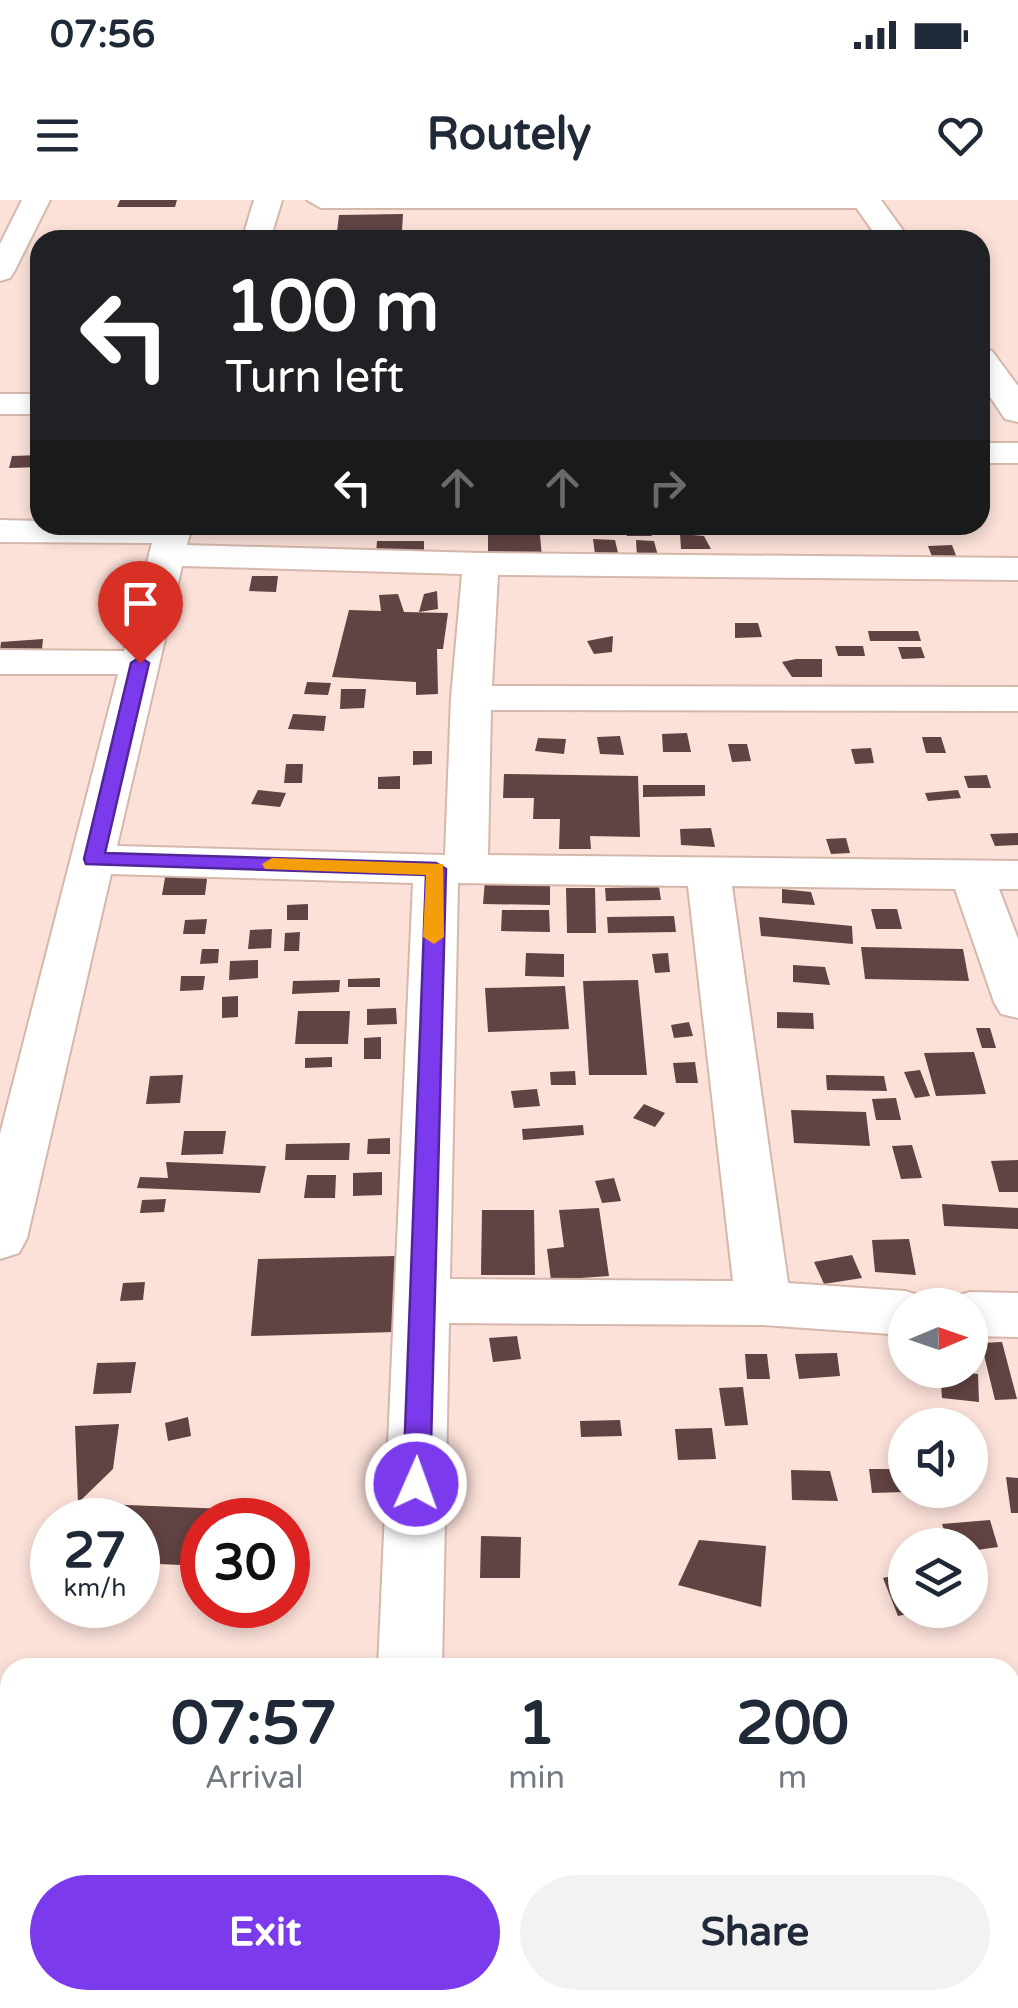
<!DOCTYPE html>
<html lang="en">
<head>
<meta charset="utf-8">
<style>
	body { margin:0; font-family:"Varela Round",sans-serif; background:#f2f2f3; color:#1f2937; height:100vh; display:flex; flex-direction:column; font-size:38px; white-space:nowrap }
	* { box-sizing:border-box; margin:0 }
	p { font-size:32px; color:#747a83 }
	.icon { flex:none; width:55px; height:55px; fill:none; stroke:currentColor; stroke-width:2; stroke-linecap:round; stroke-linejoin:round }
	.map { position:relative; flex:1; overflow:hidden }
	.details { position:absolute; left:0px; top:1458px; width:1020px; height:352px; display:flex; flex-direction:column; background:#fff; border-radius:30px 30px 0 0; box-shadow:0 5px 15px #0003 }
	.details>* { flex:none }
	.guide { position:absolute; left:30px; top:30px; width:960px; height:305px; border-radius:30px; box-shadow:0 5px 15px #0003; background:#202124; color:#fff; overflow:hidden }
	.needle { width:65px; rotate:88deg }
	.tools { position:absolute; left:888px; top:1088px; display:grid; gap:20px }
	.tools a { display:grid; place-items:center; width:100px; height:100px; border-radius:50%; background:#fff; box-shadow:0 5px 15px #0003; font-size:50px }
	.speed { position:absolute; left:30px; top:1298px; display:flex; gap:20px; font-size:50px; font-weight:700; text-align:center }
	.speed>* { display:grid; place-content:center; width:130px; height:130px; border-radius:50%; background:#fff; box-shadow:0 5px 15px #0003; line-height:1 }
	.speed small { font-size:25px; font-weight:400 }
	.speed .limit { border:15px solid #d22; background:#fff; color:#111 }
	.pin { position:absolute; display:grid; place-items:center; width:85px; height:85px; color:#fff; margin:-102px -42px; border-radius:50% 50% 50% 0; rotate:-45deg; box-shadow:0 0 10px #0007 }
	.pin .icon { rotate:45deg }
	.me { position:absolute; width:110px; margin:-55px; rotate:2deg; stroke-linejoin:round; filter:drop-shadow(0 0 8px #0008) }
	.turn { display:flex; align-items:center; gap:35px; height:210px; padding:0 30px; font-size:45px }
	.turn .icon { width:130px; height:130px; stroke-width:2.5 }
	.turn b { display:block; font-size:70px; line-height:85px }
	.lanes { display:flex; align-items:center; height:95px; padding:0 30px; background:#0003; justify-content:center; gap:50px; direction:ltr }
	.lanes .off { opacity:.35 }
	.eta { display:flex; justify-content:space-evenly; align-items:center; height:170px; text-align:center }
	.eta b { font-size:60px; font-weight:700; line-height:70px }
	.action { display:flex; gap:20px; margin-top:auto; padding:20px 30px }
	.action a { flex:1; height:115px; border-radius:60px; background:#7c3aed; color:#fff; font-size:40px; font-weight:700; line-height:115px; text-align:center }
	.action a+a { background:#f2f2f3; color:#1f2937 }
	.status { display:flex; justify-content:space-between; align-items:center; height:70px; padding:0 50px; background:#fff; direction:ltr }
	.status svg { height:28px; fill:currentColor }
	header { display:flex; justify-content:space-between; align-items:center; height:130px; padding:0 30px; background:#fff; font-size:45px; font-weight:700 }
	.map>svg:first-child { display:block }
</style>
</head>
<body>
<div class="status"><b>07:56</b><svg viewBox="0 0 49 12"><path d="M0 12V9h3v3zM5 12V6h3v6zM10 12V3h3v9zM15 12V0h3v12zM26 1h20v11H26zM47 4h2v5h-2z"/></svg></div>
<header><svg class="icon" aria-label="menu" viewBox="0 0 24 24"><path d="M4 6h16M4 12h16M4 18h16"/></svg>Routely<svg class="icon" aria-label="heart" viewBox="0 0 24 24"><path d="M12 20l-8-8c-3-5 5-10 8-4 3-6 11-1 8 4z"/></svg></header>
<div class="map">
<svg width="1018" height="1808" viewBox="0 0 1018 1808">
	<rect width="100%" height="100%" fill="#fbe1d8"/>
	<path fill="#604342" d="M120,0H177L175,7H117Z
		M403,14L402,31L337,32L339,15Z
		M40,255V267L9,268L12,256Z
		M488,325H539L542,357L488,356Z
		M625,325H646L652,336H627Z
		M680,334L704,336L711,349H681Z
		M593,339L615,340L618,353L595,354Z
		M636,340L654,341L658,356L637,357Z
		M377,341H424V354H376Z
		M952,345L958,361L934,362L928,346Z
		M252,376H278L276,392L249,391Z
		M437,391L438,409L419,412L424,394Z
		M398,394L404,412L448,413L443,449H437L438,494L416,495V482L332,477L349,410L381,411L379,395Z
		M735,423H758L762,437L735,438Z
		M868,431H918L921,441H870Z
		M613,436L612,452L594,454L587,441Z
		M43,439L42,449L0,451L1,442Z
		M835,446H863L865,456H838Z
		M898,447H921L925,458L902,459Z
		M796,459H822V477H792L782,462Z
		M307,482L331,483L328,495L304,494Z
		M341,489H366L364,508L340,509Z
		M293,514L326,516L324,531L288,529Z
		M687,533L691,552H663L662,534Z
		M620,536L624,555L600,554L597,537Z
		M922,537H941L946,553H926Z
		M538,538L566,539L564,554L535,551Z
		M728,544H747L751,561L732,562Z
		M871,548L874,563L855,564L851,549Z
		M413,551H432V564L413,565Z
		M286,564H303L302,583H284Z
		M504,574L638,576L640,637L590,636L591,649H559L560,619H533L534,598H503Z
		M987,575L991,588H968L964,576Z
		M400,576V589H378V577Z
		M643,585H705V596L643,597Z
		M258,590L286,593L280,607L251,604Z
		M958,590L961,598L928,601L925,593Z
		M711,628L715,647L681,645L680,629Z
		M1018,633V645L995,646L990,634Z
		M846,638L850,653L831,654L826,639Z
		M208,671L205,695H162L166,672Z
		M485,680L550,681V705L483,704Z
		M659,687L661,700L606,701L605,688Z
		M566,688H595L596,733H567Z
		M782,689L811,692L815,705L782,703Z
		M308,704V720H287V705Z
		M871,709H897L902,729H876Z
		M502,710H549L550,732L501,731Z
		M674,716L676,732L608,733L607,717Z
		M759,717L852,726L853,744L761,736Z
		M207,719L205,734H183L185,720Z
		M272,729L271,748L248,749L250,730Z
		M300,732L299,751H284L285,733Z
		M861,747L963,749L969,781L865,779Z
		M202,749H219L218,763L200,764Z
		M526,753L564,754V777L525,776Z
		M668,753L670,772L655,773L652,754Z
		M258,760V778L229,780L230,761Z
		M793,765L825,767L830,785L793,782Z
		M181,776H205L203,790L180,791Z
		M380,778V787H348V779Z
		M340,780L339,792L292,794L293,781Z
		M638,780L647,875H589L583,781Z
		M565,786L569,829L488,832L485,788Z
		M238,796V817L222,818V797Z
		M396,808L397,824L367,825V809Z
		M298,811H350L348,844H295Z
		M777,812L813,813L814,829L777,828Z
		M689,822L693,836L674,838L671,825Z
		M976,828H990L996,848H982Z
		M381,837V859H364V838Z
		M974,852L986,894L936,896L924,853Z
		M332,857V867L305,868V858Z
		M695,862L698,883H676L673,863Z
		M920,870L930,896L915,898L904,872Z
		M575,871L576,885H551L550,872Z
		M183,875L180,903L146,904L150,876Z
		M826,875L884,876L887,891L827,890Z
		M537,889L540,906L514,908L511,891Z
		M896,898L901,920H876L872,899Z
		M644,904L665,913L655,927L633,918Z
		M791,910L866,912L870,946L794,943Z
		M583,925L584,935L523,940L522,929Z
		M184,931H226L223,954L181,955Z
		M390,938V954H367L368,939Z
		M350,943L349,960H285L286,944Z
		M912,945L922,978L901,979L892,946Z
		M1018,960V992H999L991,961Z
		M166,962L266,966L260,993L137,988L140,977L168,978Z
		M382,972V995L353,996V973Z
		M307,975H336L335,998H304Z
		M614,978L621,1001L602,1003L595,981Z
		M166,999L164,1012L140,1013L142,1000Z
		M942,1004L1018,1008V1029L944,1026Z
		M599,1008L609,1076L551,1080L547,1049L564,1047L559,1010Z
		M482,1010H534L535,1075H481Z
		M909,1039L916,1075L875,1072L872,1040Z
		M852,1055L862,1078L824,1084L814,1062Z
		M397,1056L395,1132L251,1136L258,1059Z
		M145,1082L143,1100L120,1101L123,1083Z
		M517,1136L521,1159L493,1162L489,1138Z
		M1002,1142L1017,1199L995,1200L981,1143Z
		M837,1153L840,1176L799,1179L795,1154Z
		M745,1154H767L770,1179H747Z
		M136,1162L131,1193L93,1194L97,1163Z
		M940,1170L978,1174L979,1202L942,1198Z
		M743,1187L748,1225L725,1226L719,1188Z
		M188,1217L191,1236L168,1241L165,1223Z
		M620,1220L622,1236L581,1237L580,1221Z
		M119,1224L113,1269L78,1303L75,1226Z
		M712,1228L716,1259L678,1260L675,1229Z
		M869,1269H901L905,1292L872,1293Z
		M791,1270L830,1271L838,1301L792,1300Z
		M1006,1277L1018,1278V1313H1011Z
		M78,1303L226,1309L224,1320H202V1366L138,1363V1320H74Z
		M990,1320L998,1347L970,1351V1345H949L942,1324Z
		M481,1336L521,1337L520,1378H480Z
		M699,1340L766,1346L761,1407L678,1385Z
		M905,1373V1410L918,1412L898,1416L883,1378Z
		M7,1694L10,1765L1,1766Z
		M1010,1729L1018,1755V1782H1010Z
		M1010,1796L1016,1797L1017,1808H961L960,1800H1010Z
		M465,1800H575V1808H464Z"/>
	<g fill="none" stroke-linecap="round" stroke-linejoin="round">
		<defs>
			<path id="street" d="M22,0H50L14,72L10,78L0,81V44Z
				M254,0H282L270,40H242Z
				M307,0H880L866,8H321Z
				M0,194H40V214H0Z
				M980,243H1018V263H980Z
				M0,320L40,321V325H192L187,345L481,353L1018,358V380L498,375L492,486L1018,487V511L491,510L488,655L1018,661V689H999L1018,739V818L1001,814L994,802L955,689L732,686L788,1083L905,1091L925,1097L929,1105H905V1135L763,1125L449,1123L442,1468H378L413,683L111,674L27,1038L19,1053L0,1059V934L118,474H0V450L124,451L152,343L0,342ZM182,366L462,374L451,498L445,655L117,646ZM458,683L688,686L733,1081L450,1079Z
				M970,1092L1018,1093V1137L970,1136V1105H947L950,1098Z
				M0,1542H10V1608H0Z
				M1010,1555H1018V1621H1010Z
				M358,1800H430V1808H358Z"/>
			<path id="primary" d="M851,0H881L910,40H879Z
				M980,148L992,151L1018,186V222L1005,219L980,182Z"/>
		</defs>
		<use href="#street" stroke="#d6b7ac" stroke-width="4"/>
		<use href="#primary" stroke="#d6b7ac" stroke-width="4"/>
		<use href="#street" fill="#fff" fill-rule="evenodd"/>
		<use href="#primary" fill="#fff" fill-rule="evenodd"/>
	</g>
	<path fill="#7c3aed" stroke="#51269a" stroke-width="2.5" d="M140,457L149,463L105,653L436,663L446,669L430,1284L426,1293L416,1296L407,1293L403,1284L426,675L86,664L84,659L131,463Z"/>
	<path fill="#f59e0b" d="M272,658L443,664L444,737L434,744L423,737L426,675L265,669L262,664Z"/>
</svg>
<div class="tools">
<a><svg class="needle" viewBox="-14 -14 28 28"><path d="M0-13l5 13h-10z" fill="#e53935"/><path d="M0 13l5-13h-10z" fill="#747a83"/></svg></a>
<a><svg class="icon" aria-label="sound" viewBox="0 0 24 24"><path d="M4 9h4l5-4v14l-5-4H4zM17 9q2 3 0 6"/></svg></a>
<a><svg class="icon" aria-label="layers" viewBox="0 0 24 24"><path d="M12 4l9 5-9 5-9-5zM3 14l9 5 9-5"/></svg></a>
</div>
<div class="speed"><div>27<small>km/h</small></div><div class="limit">30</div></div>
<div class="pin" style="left:140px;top:463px;background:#d93025"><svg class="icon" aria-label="arrive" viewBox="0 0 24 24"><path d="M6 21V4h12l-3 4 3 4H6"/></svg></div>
<svg class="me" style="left:416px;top:1284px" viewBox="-20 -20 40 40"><circle r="17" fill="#7c3aed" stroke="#fff" stroke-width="3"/><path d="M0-11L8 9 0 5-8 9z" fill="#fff"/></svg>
<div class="guide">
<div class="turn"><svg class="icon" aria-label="left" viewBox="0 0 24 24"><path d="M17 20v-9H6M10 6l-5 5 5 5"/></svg><div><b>100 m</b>Turn left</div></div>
<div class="lanes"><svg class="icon" aria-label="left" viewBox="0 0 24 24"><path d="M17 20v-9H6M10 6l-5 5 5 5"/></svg><svg class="icon off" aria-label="ahead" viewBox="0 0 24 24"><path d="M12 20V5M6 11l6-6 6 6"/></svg><svg class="icon off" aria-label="ahead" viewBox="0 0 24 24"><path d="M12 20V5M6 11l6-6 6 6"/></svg><svg class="icon off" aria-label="right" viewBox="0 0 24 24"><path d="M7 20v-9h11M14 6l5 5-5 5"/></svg></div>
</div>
<section class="details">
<div class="eta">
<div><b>07:57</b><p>Arrival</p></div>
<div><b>1</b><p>min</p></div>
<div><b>200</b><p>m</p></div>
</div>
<div class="action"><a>Exit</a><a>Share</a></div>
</section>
</div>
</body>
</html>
